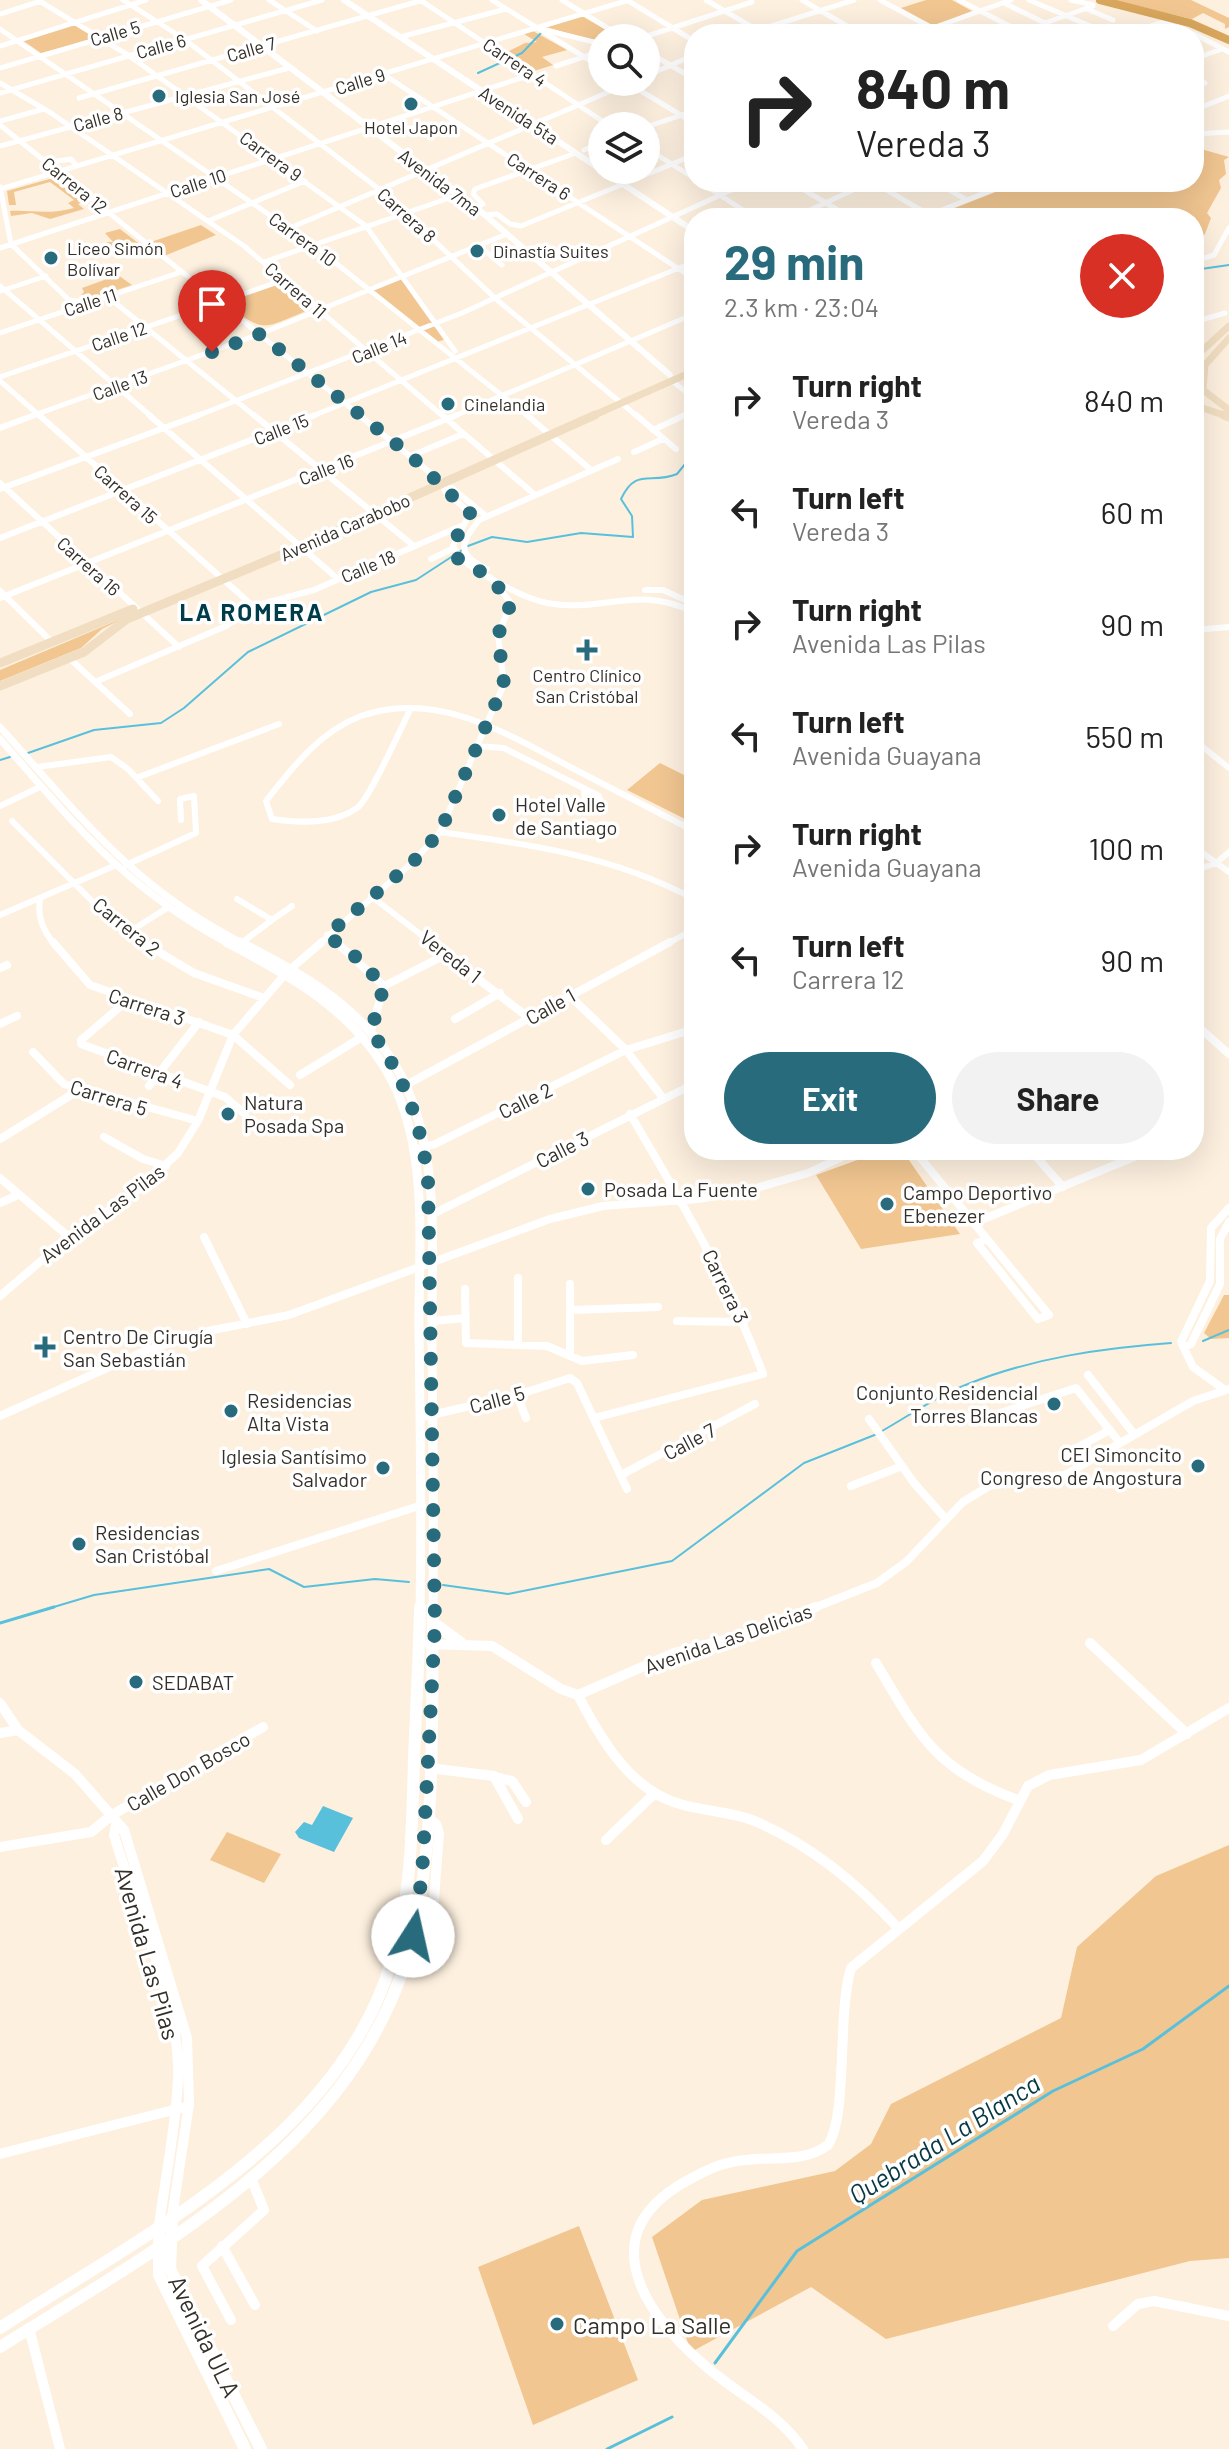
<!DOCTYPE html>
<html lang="en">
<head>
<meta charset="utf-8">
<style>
	body { margin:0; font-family:Barlow,sans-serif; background:#f2f2f2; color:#222; height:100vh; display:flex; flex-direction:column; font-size:30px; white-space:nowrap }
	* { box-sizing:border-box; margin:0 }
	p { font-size:26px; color:#767676 }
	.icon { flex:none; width:44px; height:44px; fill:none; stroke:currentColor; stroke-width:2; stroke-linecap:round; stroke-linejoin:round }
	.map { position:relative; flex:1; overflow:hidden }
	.sheet { position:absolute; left:684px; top:208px; width:520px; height:952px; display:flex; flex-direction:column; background:#fff; border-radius:32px; box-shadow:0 8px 32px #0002 }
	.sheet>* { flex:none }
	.guide { position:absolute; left:684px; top:24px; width:520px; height:168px; border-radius:32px; box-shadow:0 8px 32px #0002; background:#fff; color:#222; overflow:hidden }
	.controls { position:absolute; left:588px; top:24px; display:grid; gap:16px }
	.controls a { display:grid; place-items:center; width:72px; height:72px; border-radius:50%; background:#fff; box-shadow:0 8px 32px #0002; font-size:40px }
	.pin { position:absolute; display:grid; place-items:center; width:68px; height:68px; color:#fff; margin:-82px -34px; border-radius:50% 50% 50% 0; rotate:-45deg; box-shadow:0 0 8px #0007 }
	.pin .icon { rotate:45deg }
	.me { position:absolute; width:88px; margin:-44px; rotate:10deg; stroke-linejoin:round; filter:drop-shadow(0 0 6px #0008) }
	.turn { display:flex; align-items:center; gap:28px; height:168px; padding:0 40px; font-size:36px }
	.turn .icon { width:104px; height:104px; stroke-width:2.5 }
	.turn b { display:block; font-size:56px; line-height:68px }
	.round { display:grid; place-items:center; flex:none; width:84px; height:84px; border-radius:42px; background:#f2f2f2 }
	.overview { display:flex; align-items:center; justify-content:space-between; height:136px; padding:0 40px }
	h1 { font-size:48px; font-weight:700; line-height:60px; color:#286b7d }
	.primary-button { display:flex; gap:16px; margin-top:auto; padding:16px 40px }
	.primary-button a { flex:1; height:92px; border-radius:48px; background:#286b7d; color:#fff; font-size:32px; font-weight:700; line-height:92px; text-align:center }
	.primary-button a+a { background:#f2f2f2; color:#222 }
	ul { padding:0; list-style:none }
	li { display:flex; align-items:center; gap:24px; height:112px; padding:0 40px }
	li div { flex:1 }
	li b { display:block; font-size:30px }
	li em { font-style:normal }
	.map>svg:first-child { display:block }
</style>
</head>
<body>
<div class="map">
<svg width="1229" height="2449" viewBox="0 0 1229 2449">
	<rect width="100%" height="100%" fill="#fdf0df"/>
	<path fill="#f1c691" d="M926,0H952L972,11L934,26L901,8Z
		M1113,0H1191L1229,18V27L1225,29V24L1203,13L1192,19Z
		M582,16L620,38H602V43L546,27Z
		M75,24L96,38L41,53L22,40Z
		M533,31L567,50L542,57L553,65L534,71L505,53L525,43L537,42L524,34Z
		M1194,147L1229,157L1224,160L1226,174L1219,180L1221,188L1207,213L1211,218L1205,234L1194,246V218H942V213L1021,182H1194Z
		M53,178L83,202L78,204L84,209L50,219L32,213L11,216L10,211C32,210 50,215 74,208L68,203L74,200L50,182L14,192L16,205H9L7,191Z
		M201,225L216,235L164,256L148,243Z
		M120,229L150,252L133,257L121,248L118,252L106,242H113L105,233Z
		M118,275L132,285L90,299L81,295L84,292L82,288Z
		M399,276L446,339L437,342L368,288Z
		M274,285H280L306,308L304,312C262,329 265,333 227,305L230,300Z
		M128,616L102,629L81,648L0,681V670Z
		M660,763L694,780L691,822L627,790Z
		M872,1150H902L960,1234L861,1249L816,1175L860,1159Z
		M1224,1295H1229V1338L1211,1339L1204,1333Z
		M227,1832L281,1854L264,1883L210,1860Z
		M1229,1845V2258L1190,2261L886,2339L811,2287L691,2352L652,2237L702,2200L835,2171L871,2144L891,2104L1061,2018L1077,1947L1156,1876Z
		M579,2226L638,2380L533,2425L478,2267Z"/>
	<path fill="#59c0dc" d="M323,1806L353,1818L334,1852L299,1838L295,1832L304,1822L312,1825Z"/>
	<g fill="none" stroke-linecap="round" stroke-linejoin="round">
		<path stroke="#59c0dc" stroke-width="2" d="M478,73L522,53L541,33
			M1194,270L1229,265
			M468,546L492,537L527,542L581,533L633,537L632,516L621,499C636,467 650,485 677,474L694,453
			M28,753L94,730L161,723L184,708L248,652L371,592L416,580L462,550
			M0,760L10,757
			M1203,1341L1229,1330
			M882,1431C910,1415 937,1396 968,1384C1032,1358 1103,1348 1171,1343
			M443,1585L508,1594L672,1561L804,1463L877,1434
			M47,1609L94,1595L269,1569L304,1587L375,1579L409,1582"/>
		<path stroke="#59c0dc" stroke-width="3" d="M0,1623L54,1607
			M715,2363L797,2251L1053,2091L1143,2049L1229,1986
			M607,2449L672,2417"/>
		<path stroke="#fff" stroke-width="5" d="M38,0L128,55L366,226L455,351
			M123,0L184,39L384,193L496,299L638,417
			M269,0L317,31
			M420,0L610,126
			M492,0L602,68
			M562,0L624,38
			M627,0L694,41
			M706,0L764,34
			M802,0L861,34
			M880,0L943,34
			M959,0L1025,34
			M1029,0L1109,34
			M1071,0L1093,5
			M1006,4L1045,23L1093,6
			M1087,9L1113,20
			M0,14L41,1
			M0,29L313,245L529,417
			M541,29L602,44
			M746,34L854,0
			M916,34L1011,0
			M1127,34L1164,22L1193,34
			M1194,34L1229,52
			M400,37L506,9
			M641,38L752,2
			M0,46L146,0
			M646,51L694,79
			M1194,59L1222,49
			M556,66L602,51
			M0,68L231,0
			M383,74L694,279
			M646,76L694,55
			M1194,77L1205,83
			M626,82L694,123
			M0,83L51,113L244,246L444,417
			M0,93L322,0
			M79,98L423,0
			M1194,110L1229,96
			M0,121L44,109
			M0,125L362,417
			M646,127L694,111
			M1194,134L1229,132
			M0,146L289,68
			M646,148L694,178
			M584,150L602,143
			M51,162L71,159L77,166
			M700,182L755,218
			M791,182L851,218
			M873,182L931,216
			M935,182L967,200
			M0,187L11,244L69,300L85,302
			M0,189L629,0
			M475,208L483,204L473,194L475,189L576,153
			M485,215L497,214L510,224L521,226L694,155
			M793,218L870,182
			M921,218L1013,182
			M208,221L305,181
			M290,228L632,82
			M478,245L502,265
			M0,248L533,74
			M1194,261L1214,255L1229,228
			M264,262L458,195
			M0,286L152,417
			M1,291L46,276
			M115,295L113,301L256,417
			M1194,322L1225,313
			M0,333L181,272
			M0,377L284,280
			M0,381L41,417
			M672,381L690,395
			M29,417L260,334L507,234
			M194,417L462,313L749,182
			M310,417L694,262
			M452,417L694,314
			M680,417L694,411"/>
		<path stroke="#fff" stroke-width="6" d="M39,415L253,606
			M149,415L338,579
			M254,415L414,546
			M359,415L443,483L445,491L470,513L453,546C460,561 475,570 490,578C509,589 531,601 553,604C608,611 637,585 694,612
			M442,415L534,494
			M527,415L591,470
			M636,415L676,449
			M0,428L35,415
			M653,430L685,415
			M634,452L663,439
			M411,456L463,434
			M0,483L179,647
			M447,488H452L485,515
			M0,489L199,415
			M0,538L315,415
			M431,559L452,549
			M487,569C457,554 459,545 479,520L618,459
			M645,590H663L694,604
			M0,591L52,642
			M0,598L457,415
			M1194,630L1229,627
			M69,658L130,714
			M694,672V678
			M95,682L226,626L253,606L314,590L461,526
			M410,710C401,728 369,800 357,808C333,825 299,823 272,819L266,801C292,768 320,731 361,716C437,689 509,735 574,769C614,790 654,810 694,831
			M1194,740L1229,768
			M477,746L504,748L599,796L601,803L592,807L585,804L584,789
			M37,767L111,757L128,769L158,801
			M136,778L279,724
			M0,806L42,786
			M12,821L92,901L145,944
			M440,832C529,844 614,856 694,899
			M1194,847L1229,872
			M126,865L196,833L194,796L180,799L181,820
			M1194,871L1216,863L1229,852
			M371,896L433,944
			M40,899C37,917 43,930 54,944
			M237,899L272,920L244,941
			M0,915L114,866
			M272,920L292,906
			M129,932L167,908
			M327,935L338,944
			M319,944L413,862L440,832L504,684L498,635L511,603L490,577
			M667,944L694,929"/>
		<path stroke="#fff" stroke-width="8" d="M53,942L90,985L233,1035L290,1085
			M142,942L194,973L264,998
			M336,942L384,986L371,1031
			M430,942L529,1018
			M0,968L7,965
			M384,986L449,953
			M569,995L626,1050L663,1098
			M128,1000L81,1040V1044L225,1097L245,1114
			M455,1019L500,993
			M1194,1023L1229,1054
			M0,1024L17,1016
			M33,1052L64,1084L198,1121
			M300,1075L362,1037
			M406,1085L670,942
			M149,1086L199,1022
			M104,1137L143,1159L166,1166
			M0,1139L79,1090
			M413,1150L435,1144L626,1050L694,1029
			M914,1150L987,1239
			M1032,1152L1063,1187
			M0,1178L69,1237
			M0,1203L18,1195
			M431,1215L694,1084
			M974,1223L1151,1150
			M204,1237L247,1324
			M987,1239L1049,1315L1038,1319L977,1243Z
			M518,1278V1342
			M570,1284V1356
			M465,1289L466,1343L547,1346L582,1361L633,1355
			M0,1296L69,1237L137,1191L178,1153L198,1121L233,1035L287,972L322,942
			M571,1310L658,1307
			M433,1321L465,1318
			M677,1321L744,1322
			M1185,1347L1191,1344L1220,1284V1239L1229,1222
			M1088,1375L1134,1434
			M1225,1390L1193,1367L1181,1342L1210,1281L1211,1228L1229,1208
			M517,1395L526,1418
			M997,1414L1076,1388L1120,1443
			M0,1416L145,1351L208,1331L289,1315L550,1219L603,1206L698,1199L749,1190L808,1173L857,1150
			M423,1417L517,1395L570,1378L577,1383L627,1489
			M594,1418L763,1374C729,1281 680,1199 630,1114
			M869,1419L914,1483L945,1518
			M1071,1451L1110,1430
			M621,1475L755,1404
			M851,1486L902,1466
			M216,1571L422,1505
			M811,1609L877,1583L906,1562L963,1502L989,1486L1065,1475L1193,1401L1229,1389"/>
		<path stroke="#fff" stroke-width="10" d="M1090,1643L1187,1734
			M429,1644L492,1646L561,1689L578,1695L674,1653L751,1633L816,1607
			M876,1663C919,1735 935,1770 1018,1800
			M578,1695C600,1738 630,1790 680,1804C705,1812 732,1811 757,1822C812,1846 858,1884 898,1928
			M0,1703L18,1730L75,1774L124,1830L187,2038L189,2104L172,2217
			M0,1733L18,1730
			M429,1768L494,1776L518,1819
			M495,1777L512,1781L526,1802
			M116,1825L114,1835C135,1909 181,2001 178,2079C176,2128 165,2178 159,2226
			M606,1840L653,1795
			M0,1847L91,1832L112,1815L263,1727
			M408,1957L423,1951L431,1938L439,1833L436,1824L426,1817
			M0,2154L189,2106
			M222,2246L255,2305
			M231,2320L202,2266L264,2210L251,2178
			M1113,2326L1138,2304L1154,2301L1229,2316
			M29,2328L60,2449
			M803,2449C776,2410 736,2394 702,2363C636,2305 593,2228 694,2177C710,2168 728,2161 746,2160C774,2156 804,2163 828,2145C848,2115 837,2013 851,1968L983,1861L1003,1834L1028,1786L1049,1775L1141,1760L1229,1708"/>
		<path stroke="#fff" stroke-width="6" d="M201,0L485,215L670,375
			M344,0L694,231"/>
		<path stroke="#fff" stroke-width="7" d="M0,727C81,817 132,887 244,944
			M0,739C76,826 125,888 229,944"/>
		<path stroke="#fff" stroke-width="9" d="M226,942C287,974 348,1007 385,1068C431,1144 418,1245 419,1330C420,1423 422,1516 420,1609
			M240,942C297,971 350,1000 388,1054C446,1137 430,1253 432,1349C433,1435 434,1522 433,1609"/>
		<path stroke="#fff" stroke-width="12" d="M435,1624L461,1643
			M172,2217L170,2269L261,2449
			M159,2226V2275L245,2449
			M0,2328C144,2234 337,2141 391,1963C412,1897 412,1827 414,1759C416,1708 419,1658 420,1607
			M0,2347C171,2240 376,2134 417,1916C436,1816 431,1709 433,1607"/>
		<path stroke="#f1dec2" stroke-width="7" d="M1194,358L1229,326
			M1194,383L1229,410
			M1203,389L1205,365L1229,338
			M1194,405L1229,417
			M590,417L694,371"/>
		<path stroke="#f1dec2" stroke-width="9" d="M1224,415L1229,417
			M0,663L133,609
			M0,686L84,652L127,619L300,547L595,415"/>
		<path stroke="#d8a65c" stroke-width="8" d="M1100,0L1190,23L1229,40"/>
	</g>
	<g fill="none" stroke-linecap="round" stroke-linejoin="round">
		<path stroke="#286b7d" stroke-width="14" stroke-dasharray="0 25.2" d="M212,352L260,334L411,456L470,513L454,542L457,558L490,577L511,603L498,635L504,684L440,832L413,862L327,935L357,958L384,986L371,1031C405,1078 421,1122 428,1180L435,1624L422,1876L413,1936"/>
	</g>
	<g fill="#286b7d" stroke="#fff" stroke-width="3">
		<circle cx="159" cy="96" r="8"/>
		<circle cx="411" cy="104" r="8"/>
		<circle cx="477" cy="251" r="8"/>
		<circle cx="51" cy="258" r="8"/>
		<circle cx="448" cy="404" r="8"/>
		<path d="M583 638h8v8h8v8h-8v8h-8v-8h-8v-8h8z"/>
		<circle cx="499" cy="815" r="8"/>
		<circle cx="228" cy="1114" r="8"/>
		<circle cx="588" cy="1189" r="8"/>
		<circle cx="887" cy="1204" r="8"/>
		<path d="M41 1335h8v8h8v8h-8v8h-8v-8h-8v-8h8z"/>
		<circle cx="1054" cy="1404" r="8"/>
		<circle cx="231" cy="1411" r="8"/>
		<circle cx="1198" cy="1466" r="8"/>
		<circle cx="383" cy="1468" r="8"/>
		<circle cx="79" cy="1544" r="8"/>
		<circle cx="136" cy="1682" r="8"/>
		<circle cx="557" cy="2324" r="8"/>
	</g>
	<g text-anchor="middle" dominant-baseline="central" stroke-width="7" stroke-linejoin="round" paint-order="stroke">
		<g font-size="18" fill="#342f28" stroke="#fff">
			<text transform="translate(115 33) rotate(-16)">Calle 5</text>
			<text transform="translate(161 46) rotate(-15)">Calle 6</text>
			<text transform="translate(251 49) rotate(-16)">Calle 7</text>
			<text transform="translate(515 62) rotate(34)">Carrera 4</text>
			<text transform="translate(360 81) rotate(-17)">Calle 9</text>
			<text transform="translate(519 115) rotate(33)">Avenida 5ta</text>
			<text transform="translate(98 119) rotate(-15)">Calle 8</text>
			<text transform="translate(271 156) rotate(36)">Carrera 9</text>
			<text transform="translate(539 176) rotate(33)">Carrera 6</text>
			<text transform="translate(440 182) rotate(37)">Avenida 7ma</text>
			<text transform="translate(198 183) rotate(-18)">Calle 10</text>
			<text transform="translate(75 185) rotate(39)">Carrera 12</text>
			<text transform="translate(407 215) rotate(42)">Carrera 8</text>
			<text transform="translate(303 239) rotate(36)">Carrera 10</text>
			<text transform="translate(296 290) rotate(41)">Carrera 11</text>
			<text transform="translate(90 302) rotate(-18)">Calle 11</text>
			<text transform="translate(119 336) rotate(-19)">Calle 12</text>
			<text transform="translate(379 347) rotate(-22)">Calle 14</text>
			<text transform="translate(120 385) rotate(-20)">Calle 13</text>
			<text transform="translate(281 429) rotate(-21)">Calle 15</text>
			<text transform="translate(326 469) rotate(-21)">Calle 16</text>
			<text transform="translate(126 494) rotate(42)">Carrera 15</text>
			<text transform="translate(345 527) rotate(-24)">Avenida Carabobo</text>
			<text transform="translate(89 566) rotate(42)">Carrera 16</text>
			<text transform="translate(368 566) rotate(-23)">Calle 18</text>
		</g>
		<g font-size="18" fill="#342f28" stroke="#fff" text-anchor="start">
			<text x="175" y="96">Iglesia San José</text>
			<text x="411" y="127" text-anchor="middle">Hotel Japon</text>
			<text x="67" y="248">Liceo Simón<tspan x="67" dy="21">Bolívar</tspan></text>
			<text x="493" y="251">Dinastía Suites</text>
			<text x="464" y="404">Cinelandia</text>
			<text x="587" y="675" text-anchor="middle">Centro Clínico<tspan x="587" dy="21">San Cristóbal</tspan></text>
		</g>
		<g font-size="20" fill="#342f28" stroke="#fff" text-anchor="start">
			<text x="515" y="804">Hotel Valle<tspan x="515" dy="23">de Santiago</tspan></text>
			<text x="244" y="1102">Natura<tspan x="244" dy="23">Posada Spa</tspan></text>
			<text x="604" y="1189">Posada La Fuente</text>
			<text x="903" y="1192">Campo Deportivo<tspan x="903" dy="23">Ebenezer</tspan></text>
			<text x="63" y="1336">Centro De Cirugía<tspan x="63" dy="23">San Sebastián</tspan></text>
			<text x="1038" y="1392" text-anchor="end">Conjunto Residencial<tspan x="1038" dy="23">Torres Blancas</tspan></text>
			<text x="247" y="1400">Residencias<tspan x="247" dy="23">Alta Vista</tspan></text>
			<text x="1182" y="1454" text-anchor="end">CEI Simoncito<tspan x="1182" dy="23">Congreso de Angostura</tspan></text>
			<text x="367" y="1456" text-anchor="end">Iglesia Santísimo<tspan x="367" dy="23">Salvador</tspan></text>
			<text x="95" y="1532">Residencias<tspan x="95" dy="23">San Cristóbal</tspan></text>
			<text x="152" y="1682">SEDABAT</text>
		</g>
		<g font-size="20" fill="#342f28" stroke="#fff">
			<text transform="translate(127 926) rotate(39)">Carrera 2</text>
			<text transform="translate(451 956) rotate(38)">Vereda 1</text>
			<text transform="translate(147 1006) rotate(18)">Carrera 3</text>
			<text transform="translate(550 1006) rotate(-29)">Calle 1</text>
			<text transform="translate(145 1068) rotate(20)">Carrera 4</text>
			<text transform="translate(109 1097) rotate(17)">Carrera 5</text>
			<text transform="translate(525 1100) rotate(-26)">Calle 2</text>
			<text transform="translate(562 1149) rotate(-27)">Calle 3</text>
			<text transform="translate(102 1213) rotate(-37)">Avenida Las Pilas</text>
			<text transform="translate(726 1286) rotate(64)">Carrera 3</text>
			<text transform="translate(497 1399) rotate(-15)">Calle 5</text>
			<text transform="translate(689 1441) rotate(-28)">Calle 7</text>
			<text transform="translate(728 1638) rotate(-19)">Avenida Las Delicias</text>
			<text transform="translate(188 1771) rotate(-30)">Calle Don Bosco</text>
		</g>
		<g font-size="24" font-weight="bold" letter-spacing="2" fill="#003d4a" stroke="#fff">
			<text x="252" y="611">LA ROMERA</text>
		</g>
		<g font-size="24" fill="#342f28" stroke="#fff">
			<text transform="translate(148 1953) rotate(74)">Avenida Las Pilas</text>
			<text transform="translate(205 2336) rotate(64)">Avenida ULA</text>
		</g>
		<g font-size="24" fill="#342f28" stroke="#fff" text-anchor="start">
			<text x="573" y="2324">Campo La Salle</text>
		</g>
		<g font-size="26" font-style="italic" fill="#063843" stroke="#fff">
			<text transform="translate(944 2138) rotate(-32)">Quebrada La Blanca</text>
		</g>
	</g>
</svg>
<div class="controls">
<a><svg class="icon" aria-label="search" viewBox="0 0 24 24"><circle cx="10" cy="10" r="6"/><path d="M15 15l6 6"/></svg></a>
<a><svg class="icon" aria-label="layers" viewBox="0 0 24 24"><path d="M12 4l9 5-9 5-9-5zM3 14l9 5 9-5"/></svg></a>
</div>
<div class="pin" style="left:212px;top:352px;background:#d93025"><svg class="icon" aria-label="arrive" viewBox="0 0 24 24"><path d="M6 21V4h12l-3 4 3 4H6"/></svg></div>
<svg class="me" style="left:413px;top:1936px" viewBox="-20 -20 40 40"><circle r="19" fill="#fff"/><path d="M0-13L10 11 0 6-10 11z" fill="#286b7d"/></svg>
<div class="guide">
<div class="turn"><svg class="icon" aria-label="right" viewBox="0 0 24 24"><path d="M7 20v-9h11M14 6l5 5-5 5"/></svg><div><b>840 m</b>Vereda 3</div></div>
</div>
<section class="sheet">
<div class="overview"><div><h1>29 min</h1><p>2.3 km · 23:04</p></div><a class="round" style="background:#d93025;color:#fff"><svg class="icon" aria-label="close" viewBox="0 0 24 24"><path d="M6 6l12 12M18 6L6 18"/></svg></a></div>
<ul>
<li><svg class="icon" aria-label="right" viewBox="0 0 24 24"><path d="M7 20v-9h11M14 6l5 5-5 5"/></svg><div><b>Turn right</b><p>Vereda 3</p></div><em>840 m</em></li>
<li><svg class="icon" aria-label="left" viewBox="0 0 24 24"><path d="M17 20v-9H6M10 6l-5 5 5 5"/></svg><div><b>Turn left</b><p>Vereda 3</p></div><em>60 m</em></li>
<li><svg class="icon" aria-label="right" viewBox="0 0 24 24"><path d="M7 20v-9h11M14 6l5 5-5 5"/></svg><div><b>Turn right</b><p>Avenida Las Pilas</p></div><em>90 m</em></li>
<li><svg class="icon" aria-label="left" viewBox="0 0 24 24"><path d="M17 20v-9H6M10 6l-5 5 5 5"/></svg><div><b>Turn left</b><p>Avenida Guayana</p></div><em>550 m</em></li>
<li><svg class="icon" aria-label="right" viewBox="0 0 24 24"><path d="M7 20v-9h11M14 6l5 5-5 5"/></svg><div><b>Turn right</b><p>Avenida Guayana</p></div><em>100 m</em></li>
<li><svg class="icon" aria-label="left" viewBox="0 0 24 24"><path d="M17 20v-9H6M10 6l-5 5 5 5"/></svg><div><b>Turn left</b><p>Carrera 12</p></div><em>90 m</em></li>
</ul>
<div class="primary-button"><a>Exit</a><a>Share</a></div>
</section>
</div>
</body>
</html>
